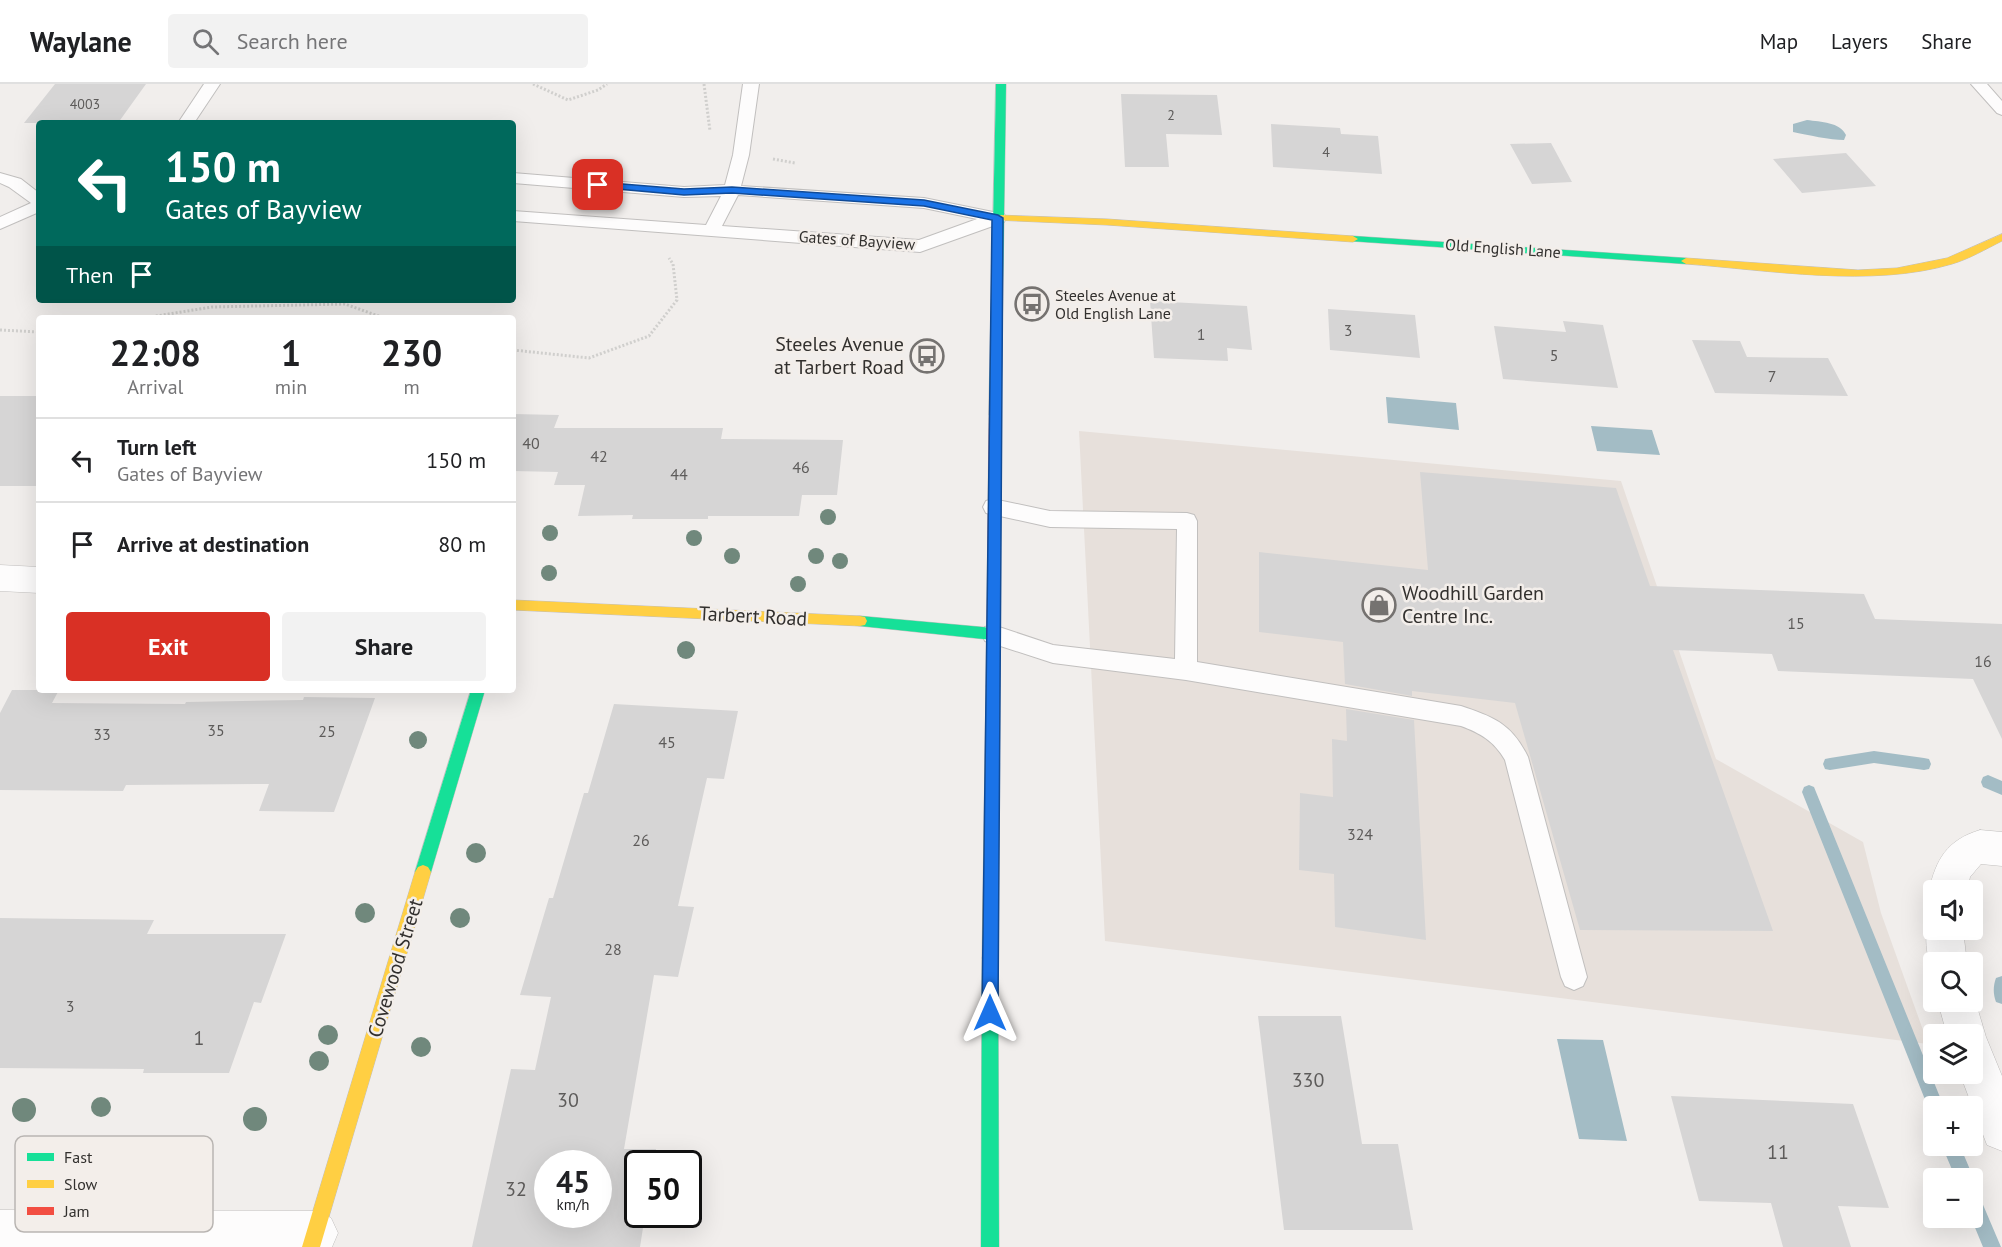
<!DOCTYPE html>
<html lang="en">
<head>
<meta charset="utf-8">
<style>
	body { margin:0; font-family:"PT Sans",sans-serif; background:#f2f2f2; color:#202124; height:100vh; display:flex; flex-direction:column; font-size:22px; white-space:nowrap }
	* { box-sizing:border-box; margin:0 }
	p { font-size:20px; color:#757577 }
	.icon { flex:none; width:33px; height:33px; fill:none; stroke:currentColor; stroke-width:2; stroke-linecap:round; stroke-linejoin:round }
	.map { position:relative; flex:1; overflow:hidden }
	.panel { position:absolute; left:36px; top:231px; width:480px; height:378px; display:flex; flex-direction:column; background:#fff; border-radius:6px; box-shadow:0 6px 24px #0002 }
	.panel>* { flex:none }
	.banner { position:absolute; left:36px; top:36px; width:480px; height:183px; border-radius:6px; box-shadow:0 6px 24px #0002; background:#00695c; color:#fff; overflow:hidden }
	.fabs { position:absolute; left:1923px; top:796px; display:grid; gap:12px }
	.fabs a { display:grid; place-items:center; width:60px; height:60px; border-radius:6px; background:#fff; box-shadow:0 6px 24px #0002; font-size:30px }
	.speed { position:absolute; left:534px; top:1066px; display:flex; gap:12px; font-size:30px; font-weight:700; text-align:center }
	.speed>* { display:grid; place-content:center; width:78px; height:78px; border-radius:50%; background:#fff; box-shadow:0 6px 24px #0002; line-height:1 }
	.speed small { font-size:15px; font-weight:400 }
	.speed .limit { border:3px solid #111; border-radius:9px; background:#fff; color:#111 }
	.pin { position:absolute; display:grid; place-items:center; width:51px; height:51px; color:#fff; margin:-26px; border-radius:12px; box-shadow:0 3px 9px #0006 }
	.me { position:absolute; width:66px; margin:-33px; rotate:0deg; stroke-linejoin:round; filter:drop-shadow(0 0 4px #0008) }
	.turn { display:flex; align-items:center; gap:21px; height:126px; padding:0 30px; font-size:27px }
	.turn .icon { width:78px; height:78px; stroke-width:2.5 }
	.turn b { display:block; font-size:42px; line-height:51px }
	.then { display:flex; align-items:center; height:57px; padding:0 30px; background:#0003; gap:12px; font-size:22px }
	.eta { display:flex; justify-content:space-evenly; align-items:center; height:102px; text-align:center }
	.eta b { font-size:36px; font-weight:600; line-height:42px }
	.primary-button { display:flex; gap:12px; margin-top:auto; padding:12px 30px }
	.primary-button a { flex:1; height:69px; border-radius:6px; background:#d93025; color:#fff; font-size:24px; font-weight:600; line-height:69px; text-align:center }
	.primary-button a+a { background:#f2f2f2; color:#202124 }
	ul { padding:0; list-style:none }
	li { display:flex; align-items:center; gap:18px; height:84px; padding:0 30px; border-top:2px solid #e0e0e0 }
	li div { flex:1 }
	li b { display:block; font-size:22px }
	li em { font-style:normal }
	header { display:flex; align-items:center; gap:36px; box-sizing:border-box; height:84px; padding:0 30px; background:#fff; border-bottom:2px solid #e0e0e0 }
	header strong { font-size:28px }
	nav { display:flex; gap:33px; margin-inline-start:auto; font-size:21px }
	.search { width:420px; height:54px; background:#f2f2f2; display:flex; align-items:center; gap:15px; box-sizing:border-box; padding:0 21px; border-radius:6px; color:#757577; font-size:22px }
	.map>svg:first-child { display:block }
</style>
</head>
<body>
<header>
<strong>Waylane</strong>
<div class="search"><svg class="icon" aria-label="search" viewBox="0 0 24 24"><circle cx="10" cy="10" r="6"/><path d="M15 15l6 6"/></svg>Search here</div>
<nav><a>Map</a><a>Layers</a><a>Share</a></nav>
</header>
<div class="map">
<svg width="2002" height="1163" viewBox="0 0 2002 1163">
	<rect width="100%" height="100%" fill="#f1eeec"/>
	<path fill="#e7e0db" d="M1079,347L1621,397L1716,675L1863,758L1881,829L1928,960L1105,857Z"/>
	<path fill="#a3bcc5" d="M1807,36C1821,38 1840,38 1846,51L1844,56C1831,56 1807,51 1793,48V40Z
		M1386,313L1456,319L1459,346L1388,339Z
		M1591,342L1652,346L1660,371L1597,367Z
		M1557,955L1603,956L1627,1057L1579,1055Z"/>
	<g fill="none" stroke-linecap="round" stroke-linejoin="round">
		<path fill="#a3bcc5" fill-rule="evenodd" d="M1874,667L1924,674L1929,675L1931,680L1929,685L1924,686L1874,679L1830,686L1825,685L1823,680L1825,675L1830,674Z
			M1988,691L2002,697V711L1983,703L1981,698L1983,693Z
			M1809,701L1814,703L1816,708L1944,1023H1934V1030L1930,1029L1928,1023L1802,708L1804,703Z
			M2002,892V920L1996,918C1993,910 1993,902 1996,894Z
			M1942,1062H1960L1974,1095L1972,1098V1095H1956Z
			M1972,1106L1978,1109L2001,1163H1983L1971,1134Z"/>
	</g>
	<path fill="#d6d5d5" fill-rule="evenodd" d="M55,0H146L118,39H24Z
		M1121,10L1217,11L1222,51L1166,50L1169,83H1125Z
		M1271,40L1340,44L1341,50L1378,52L1382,90L1273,83Z
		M1551,59L1572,98L1532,100L1510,60Z
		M1846,69L1876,102L1802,109L1773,75Z
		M1150,217L1247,222L1252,266L1227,264L1228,277L1154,274Z
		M1328,225L1415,231L1420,274L1330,266Z
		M1563,237L1603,241L1618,304L1503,295L1494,242L1566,248Z
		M1692,256L1740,257L1747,273L1828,274L1848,312L1715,309Z
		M0,312H39V402H0Z
		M513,330L559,331L554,344H723L721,355L843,356L837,411H802L799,432H708V435H632L633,431L578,432L585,401H554L558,388L513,387Z
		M1420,388L1616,404L1650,502L1864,510L1875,535L2002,540V655L1973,595L1778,587L1772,570L1673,566L1773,847L1580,846L1515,619L1412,607V612L1345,600L1343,558L1259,548V468L1428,486Z
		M12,606H59L52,619L185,620L186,618L303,616L304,613L375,614L334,728L259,727L269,700L126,701L123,707L0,706V629Z
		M614,620L738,627L724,695L707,694L678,822L694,823L678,893L654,891L624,1065H656L654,1080H638V1131H645L640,1163H472L511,985L535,986L551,913L520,911L549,814H553L584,709H588ZM548,1080H598V1131H548Z
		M1346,625L1414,636L1426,856L1335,843L1334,790L1299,786L1300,709L1333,713L1332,655L1347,657Z
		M0,834L154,836L147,850H286L261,919L254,918L229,989H143L144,985L0,984Z
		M1258,932H1341L1362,1060H1398L1413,1146H1284Z
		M1671,1012L1853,1020L1889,1124L1838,1122L1851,1163H1783L1771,1119L1699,1117Z"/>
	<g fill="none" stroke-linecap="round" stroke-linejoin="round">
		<defs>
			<path id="lane" d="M204,0H220L194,39H178Z
				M743,0H759L749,71L741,102L924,114L998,129L1004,130L1006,134L1004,138L920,168L513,137V127L706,141L721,112L684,113L513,99V89L684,103L725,101L733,71ZM738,111L924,124L977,135L919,156L722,142Z
				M1971,0H1987L2002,17V31L1997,29Z
				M0,89L21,95L39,109V128L0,145V133L31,119L9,103L0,99Z
				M993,415L1050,427L1187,429L1194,431L1197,437V578L1461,622C1494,633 1512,640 1528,673L1587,893L1583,902L1574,906L1565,902L1561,893L1505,676C1494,657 1480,649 1461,642L1186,596L1053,579L985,557L982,550L985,543L993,541L1053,561L1175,575L1177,445L1050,443L986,429L983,423L986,417Z"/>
			<path id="street" d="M0,481L39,483V509L0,507Z
				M1980,746L2002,748V782L1981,780L1970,793L1967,807H1934V816L1929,807C1936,775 1947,756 1980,746Z
				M1934,832V846H1963L1967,879H1934V890C1926,872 1923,851 1931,833Z
				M1972,906L1986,953L2002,992V1067L1987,1061L1960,990H1972V951H1947L1938,918H1972Z
				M0,1126L316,1127L331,1134L338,1149L332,1163H0Z"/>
			<path id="fast" d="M996,0H1006L1001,331L995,335L989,331Z
				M1353,152L1686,174L1691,177L1686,180L1349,157V153Z
				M860,532L993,544L998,546L1000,550L998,554L993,556L860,542L855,541L853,537L855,533Z
				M471,606H485L431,788L428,793L423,795L418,793L415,788Z
				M990,866L996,869L998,874L999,1163H981L982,874L984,869Z"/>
			<path id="slow" d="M998,131L1107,135L1353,152L1358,155L1353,158L1107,141L994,136L993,134Z
				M2002,150V157C1986,165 1969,175 1952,180C1872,204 1768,186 1686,180L1681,177L1686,174L1858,186L1897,184L1947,174Z
				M513,516L860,532L865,533L867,537L865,541L860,542L513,526Z
				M993,596L998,598L1000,602L998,874L996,879L990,882L984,879L982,874L986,602L988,598Z
				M423,781L428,783L431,788L320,1163H302L415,788L418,783Z"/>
			<path id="jam" d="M995,327L1001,331L1000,602L998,606L993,608L988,606L986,602L989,331Z"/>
		</defs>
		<use href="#lane" stroke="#c1bfbe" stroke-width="2"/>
		<use href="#street" stroke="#c1bfbe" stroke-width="1"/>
		<use href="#fast" stroke="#c1bfbe" stroke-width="1"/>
		<use href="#slow" stroke="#c1bfbe" stroke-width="1"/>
		<use href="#jam" stroke="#c1bfbe" stroke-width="1"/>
		<path stroke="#d0cfcd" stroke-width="3" stroke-dasharray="2 2" stroke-linecap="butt" d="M533,0L568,16L598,6L607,0
			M704,0L710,47
			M773,75L795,79
			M144,234L212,223L345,220L384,234
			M0,246L39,248
			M513,266L589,274L649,252L677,216L673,180L669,174"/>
		<use href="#lane" fill="#fdfcfc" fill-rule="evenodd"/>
		<use href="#street" fill="#fdfcfc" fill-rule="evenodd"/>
		<use href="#fast" fill="#16e098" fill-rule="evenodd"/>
		<use href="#slow" fill="#ffcf43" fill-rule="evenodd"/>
		<use href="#jam" fill="#f24e42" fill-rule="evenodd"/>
	</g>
	<g fill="#70887c">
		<circle cx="828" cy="433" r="8"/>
		<circle cx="550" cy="449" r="8"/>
		<circle cx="694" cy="454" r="8"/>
		<circle cx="732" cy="472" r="8"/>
		<circle cx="816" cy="472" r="8"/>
		<circle cx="840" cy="477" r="8"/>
		<circle cx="549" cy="489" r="8"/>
		<circle cx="798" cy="500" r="8"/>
		<circle cx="686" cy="566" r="9"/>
		<circle cx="418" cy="656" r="9"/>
		<circle cx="476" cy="769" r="10"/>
		<circle cx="365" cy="829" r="10"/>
		<circle cx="460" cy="834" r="10"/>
		<circle cx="328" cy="951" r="10"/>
		<circle cx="421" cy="963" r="10"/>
		<circle cx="319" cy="977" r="10"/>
		<circle cx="101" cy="1023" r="10"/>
		<circle cx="24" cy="1026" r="12"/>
		<circle cx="255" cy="1035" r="12"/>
	</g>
	<path fill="#1a73e8" stroke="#114b97" stroke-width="1.5" d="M598,98L684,105L732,103L924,116L998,131L1003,134L998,929L995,935L990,937L984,935L982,929L992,136L924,122L732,109L684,111L595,103V99Z"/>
	<defs>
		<symbol id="bus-ring" viewBox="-11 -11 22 22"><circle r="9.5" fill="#f3eeea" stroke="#757270" stroke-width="1.5"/><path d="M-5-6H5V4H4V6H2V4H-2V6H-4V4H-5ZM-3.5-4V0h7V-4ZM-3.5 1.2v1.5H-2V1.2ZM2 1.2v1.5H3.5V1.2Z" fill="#757270"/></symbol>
		<symbol id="shop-ring" viewBox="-11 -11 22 22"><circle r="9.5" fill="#f3eeea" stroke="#757270" stroke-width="1.5"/><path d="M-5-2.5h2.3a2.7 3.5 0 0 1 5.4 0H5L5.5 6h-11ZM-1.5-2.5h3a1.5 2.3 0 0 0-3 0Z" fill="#757270"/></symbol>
	</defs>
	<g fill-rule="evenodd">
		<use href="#bus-ring" x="1013" y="201" width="38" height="38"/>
		<use href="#bus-ring" x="908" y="253" width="38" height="38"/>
		<use href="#shop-ring" x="1360" y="502" width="38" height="38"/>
	</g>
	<g text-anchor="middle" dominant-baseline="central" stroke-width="5" stroke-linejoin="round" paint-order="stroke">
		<g font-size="14" fill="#5d5b5a">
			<text x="85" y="20">4003</text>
			<text x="1171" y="31">2</text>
			<text x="1326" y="68">4</text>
		</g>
		<g font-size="16" fill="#32302e" stroke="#f3eeea">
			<text transform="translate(857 156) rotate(4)">Gates of Bayview</text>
			<text transform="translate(1503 164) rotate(4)">Old English Lane</text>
		</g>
		<g font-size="16" fill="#32302e" stroke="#f3eeea" text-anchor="start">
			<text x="1055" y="211">Steeles Avenue at<tspan x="1055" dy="18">Old English Lane</tspan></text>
		</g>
		<g font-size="16" fill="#5d5b5a">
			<text x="1348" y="246">3</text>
			<text x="1201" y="250">1</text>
			<text x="1554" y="271">5</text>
			<text x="1772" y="292">7</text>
			<text x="531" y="359">40</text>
			<text x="599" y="372">42</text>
			<text x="801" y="383">46</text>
			<text x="679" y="390">44</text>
			<text x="1796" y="539">15</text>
			<text x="1983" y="577">16</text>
			<text x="216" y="646">35</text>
			<text x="327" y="647">25</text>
			<text x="102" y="650">33</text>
			<text x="667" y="658">45</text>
			<text x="1360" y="750">324</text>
			<text x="641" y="756">26</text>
			<text x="613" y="865">28</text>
			<text x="70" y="922">3</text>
		</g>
		<g font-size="20" fill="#32302e" stroke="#f3eeea" text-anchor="end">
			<text x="904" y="260">Steeles Avenue<tspan x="904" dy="23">at Tarbert Road</tspan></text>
			<text x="1402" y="509" text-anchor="start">Woodhill Garden<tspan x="1402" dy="23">Centre Inc.</tspan></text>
		</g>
		<g font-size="20" fill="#32302e" stroke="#f3eeea">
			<text transform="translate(753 532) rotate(3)">Tarbert Road</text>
			<text transform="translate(395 884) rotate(-73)">Covewood Street</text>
		</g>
		<g font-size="20" fill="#5d5b5a">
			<text x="199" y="954">1</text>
			<text x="1308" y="996">330</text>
			<text x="568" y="1016">30</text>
			<text x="1778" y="1068">11</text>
			<text x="516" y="1105">32</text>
		</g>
	</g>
	<rect x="15" y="1052" width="198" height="96" rx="9" fill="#f3eeea" stroke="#b9b5b2" stroke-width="1.5"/>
	<rect x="27" y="1069" width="27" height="8" fill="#16e098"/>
	<rect x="27" y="1096" width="27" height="8" fill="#ffcf43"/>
	<rect x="27" y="1123" width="27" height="8" fill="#f24e42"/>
	<g font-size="16" fill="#32302e">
		<text x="64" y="1079">Fast</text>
		<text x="64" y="1106">Slow</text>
		<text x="64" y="1133">Jam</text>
	</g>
</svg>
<div class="fabs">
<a><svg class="icon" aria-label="sound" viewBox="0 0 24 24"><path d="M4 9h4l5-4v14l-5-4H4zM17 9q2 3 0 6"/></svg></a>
<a><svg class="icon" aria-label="search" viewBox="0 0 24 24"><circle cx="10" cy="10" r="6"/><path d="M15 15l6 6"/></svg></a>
<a><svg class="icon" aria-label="layers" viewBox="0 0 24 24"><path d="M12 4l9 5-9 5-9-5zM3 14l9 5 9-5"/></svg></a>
<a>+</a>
<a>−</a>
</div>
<div class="speed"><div>45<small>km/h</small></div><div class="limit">50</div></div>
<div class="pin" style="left:598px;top:101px;background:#d93025"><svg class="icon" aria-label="arrive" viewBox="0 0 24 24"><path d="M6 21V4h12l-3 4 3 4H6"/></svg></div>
<svg class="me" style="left:990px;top:929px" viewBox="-20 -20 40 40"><path d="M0-17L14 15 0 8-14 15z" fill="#1a73e8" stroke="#fff" stroke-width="4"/></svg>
<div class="banner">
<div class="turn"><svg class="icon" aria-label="left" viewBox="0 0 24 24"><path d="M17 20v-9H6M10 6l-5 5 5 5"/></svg><div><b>150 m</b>Gates of Bayview</div></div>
<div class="then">Then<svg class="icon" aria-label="arrive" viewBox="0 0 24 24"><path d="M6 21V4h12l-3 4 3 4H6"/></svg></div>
</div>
<section class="panel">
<div class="eta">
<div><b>22:08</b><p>Arrival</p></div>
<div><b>1</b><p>min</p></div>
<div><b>230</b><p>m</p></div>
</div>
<ul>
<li><svg class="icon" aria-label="left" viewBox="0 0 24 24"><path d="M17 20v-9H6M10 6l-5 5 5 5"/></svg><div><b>Turn left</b><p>Gates of Bayview</p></div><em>150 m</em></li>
<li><svg class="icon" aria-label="arrive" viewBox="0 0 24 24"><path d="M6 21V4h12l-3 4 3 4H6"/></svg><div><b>Arrive at destination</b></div><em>80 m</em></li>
</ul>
<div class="primary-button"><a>Exit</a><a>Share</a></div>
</section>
</div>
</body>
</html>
